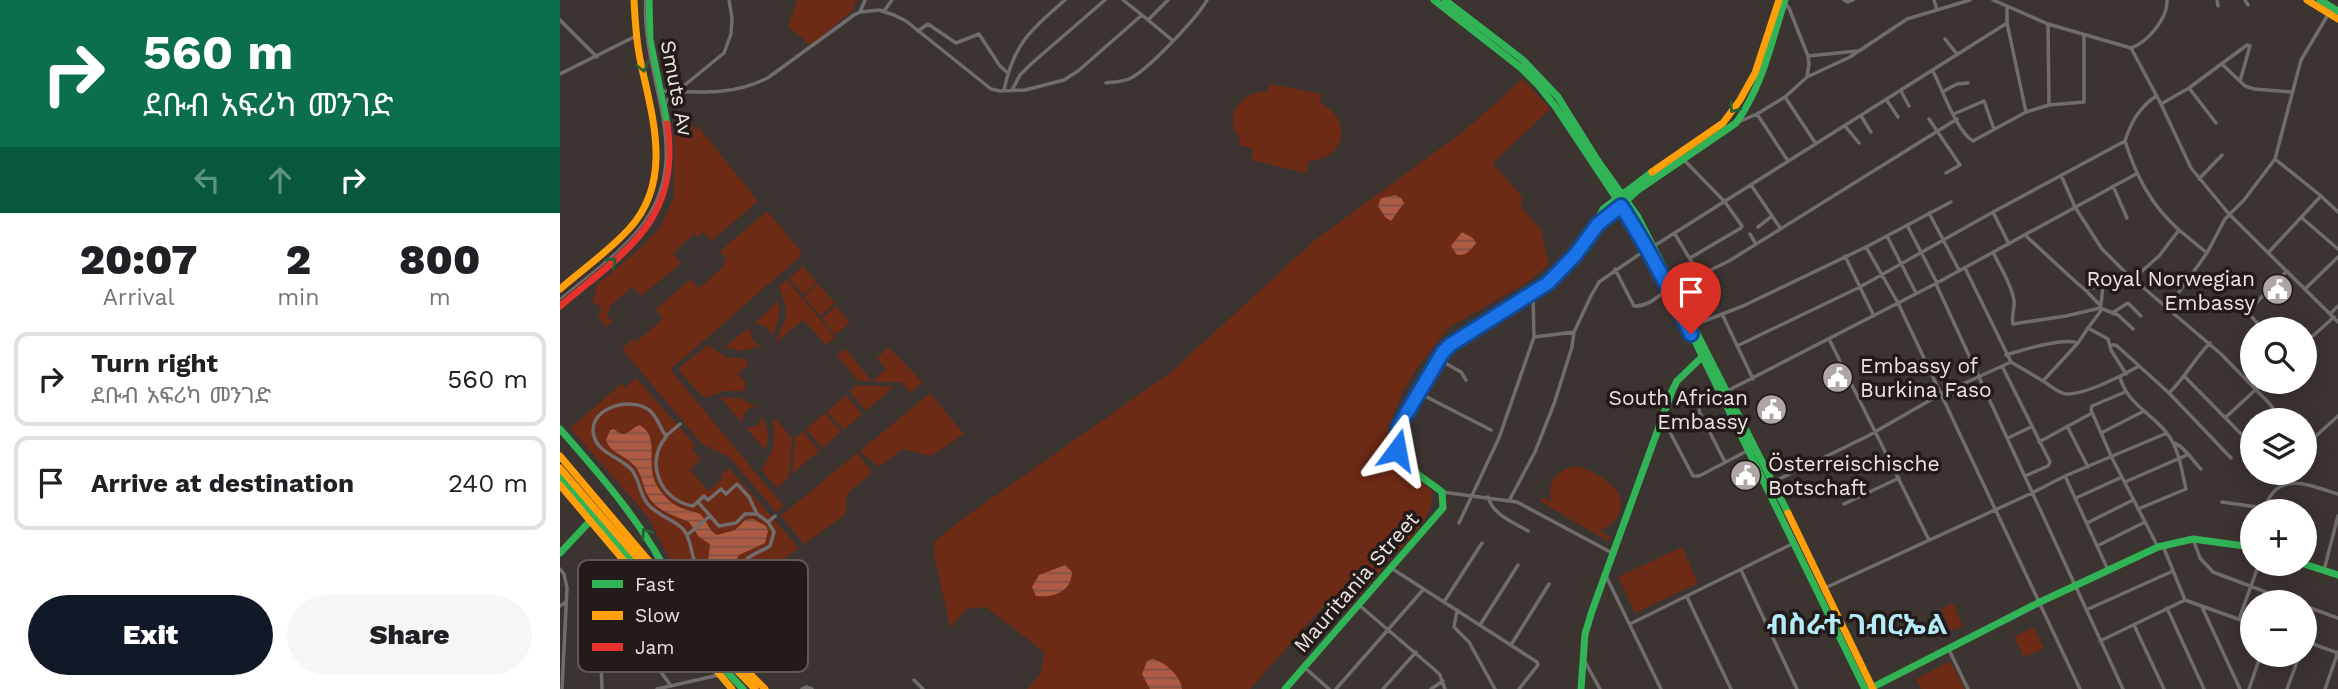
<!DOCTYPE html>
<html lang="en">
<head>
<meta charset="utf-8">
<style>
	body { margin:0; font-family:"Work Sans","Noto Sans Ethiopic",sans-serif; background:#f6f6f6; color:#202124; height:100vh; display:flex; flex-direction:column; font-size:26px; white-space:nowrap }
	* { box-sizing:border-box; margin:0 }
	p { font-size:23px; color:#757577 }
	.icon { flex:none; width:38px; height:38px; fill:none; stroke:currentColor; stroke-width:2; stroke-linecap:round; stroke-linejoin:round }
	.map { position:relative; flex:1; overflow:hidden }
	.sheet { display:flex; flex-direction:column; background:#fff; width:560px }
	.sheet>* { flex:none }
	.hud { background:#0b6e4f; color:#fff; overflow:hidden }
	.buttons { position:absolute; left:1680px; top:317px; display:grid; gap:14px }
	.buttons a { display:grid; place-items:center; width:77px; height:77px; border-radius:50%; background:#fff; box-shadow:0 4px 18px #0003; font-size:35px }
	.pin { position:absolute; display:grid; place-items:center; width:60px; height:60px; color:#fff; margin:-72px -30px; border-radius:50% 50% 50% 0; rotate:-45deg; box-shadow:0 0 7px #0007 }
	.pin .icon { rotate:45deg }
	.me { position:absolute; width:77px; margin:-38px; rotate:13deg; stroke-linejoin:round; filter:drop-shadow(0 0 5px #0008) }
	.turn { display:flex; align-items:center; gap:24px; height:147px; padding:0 28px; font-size:32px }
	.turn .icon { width:91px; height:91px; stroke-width:2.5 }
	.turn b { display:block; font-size:49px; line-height:60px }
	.lanes { display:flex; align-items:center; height:66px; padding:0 28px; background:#0003; justify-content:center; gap:35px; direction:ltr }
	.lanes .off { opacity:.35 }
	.eta { display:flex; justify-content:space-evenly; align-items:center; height:119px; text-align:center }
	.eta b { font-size:42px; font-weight:800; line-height:49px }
	.cta { display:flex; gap:14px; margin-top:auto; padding:14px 28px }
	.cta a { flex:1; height:80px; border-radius:42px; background:#111827; color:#fff; font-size:28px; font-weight:800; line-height:80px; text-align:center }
	.cta a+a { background:#f6f6f6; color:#202124 }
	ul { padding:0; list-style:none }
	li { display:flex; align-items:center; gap:21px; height:94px; margin:0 14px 10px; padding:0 14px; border:4px solid #e0e0e0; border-radius:14px }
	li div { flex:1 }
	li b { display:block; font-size:26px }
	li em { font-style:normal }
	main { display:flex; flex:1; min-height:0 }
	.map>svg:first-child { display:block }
</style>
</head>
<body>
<main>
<section class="sheet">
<div class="hud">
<div class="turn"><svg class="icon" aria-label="right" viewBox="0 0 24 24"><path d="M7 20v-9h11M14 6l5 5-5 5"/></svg><div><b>560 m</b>ደቡብ አፍሪካ መንገድ</div></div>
<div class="lanes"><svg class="icon off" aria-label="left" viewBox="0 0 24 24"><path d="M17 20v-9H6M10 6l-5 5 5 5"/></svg><svg class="icon off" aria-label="ahead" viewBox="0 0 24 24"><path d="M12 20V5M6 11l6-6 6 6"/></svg><svg class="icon" aria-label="right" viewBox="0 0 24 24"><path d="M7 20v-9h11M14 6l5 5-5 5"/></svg></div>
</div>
<div class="eta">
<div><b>20:07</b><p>Arrival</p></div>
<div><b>2</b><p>min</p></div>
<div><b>800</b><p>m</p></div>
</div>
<ul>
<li><svg class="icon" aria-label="right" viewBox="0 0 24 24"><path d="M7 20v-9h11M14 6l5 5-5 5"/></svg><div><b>Turn right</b><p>ደቡብ አፍሪካ መንገድ</p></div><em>560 m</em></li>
<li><svg class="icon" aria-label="arrive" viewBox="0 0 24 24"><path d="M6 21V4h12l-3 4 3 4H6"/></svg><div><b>Arrive at destination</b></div><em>240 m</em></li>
</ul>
<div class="cta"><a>Exit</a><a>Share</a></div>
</section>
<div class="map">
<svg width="1778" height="689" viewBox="0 0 1778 689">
	<defs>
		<pattern id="water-rules" width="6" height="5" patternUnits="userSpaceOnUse" patternTransform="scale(1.75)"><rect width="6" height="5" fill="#ae5b43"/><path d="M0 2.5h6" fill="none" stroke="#805143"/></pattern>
	</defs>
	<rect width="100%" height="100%" fill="#3c3431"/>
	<path fill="#6d2a15" d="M237,0H297L292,11L251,45L228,27Z
		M963,79L990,109L933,163L962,197L961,207L981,230L989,265L966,283L888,328L856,369L842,394L833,416L829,440L835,458L871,490C879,515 843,545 827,563H824L822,569L784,613L769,600L690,689H467L481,673L484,652L426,607L406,609L390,628L375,558L374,542L401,520L611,372L755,240L904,131Z
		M710,84L762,94L760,103C794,120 786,158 749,161L746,173L691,160L694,149L679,145C681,137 677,137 674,129C668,107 687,91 708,91Z
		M131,124L137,132V125L198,201L151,241L143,232L137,237L134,234L113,253L121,263L81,296L72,287L50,306L51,309L46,314L52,321L47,328L37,315L41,312L40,306L32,302L37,285L85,244L100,227L114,197V129Z
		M206,212L210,214L241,252V256L112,368V372L222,504L223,507L216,512L169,457L143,445L62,349L73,339L76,342L103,319L96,309L131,279L139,288L165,265L163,263L167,259L160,251Z
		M243,266L257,283L243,295L229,278Z
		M227,280L275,337L266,345L243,320L215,343L226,317V307L219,286Z
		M258,284L275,303L260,316L244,297Z
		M217,299C221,311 219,326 211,335L207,327L195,323L217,302Z
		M276,306L290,323L275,335L262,318Z
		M187,329H190L192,340L201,346L182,351L162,347H165Z
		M148,345L166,357L186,359L188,365L178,374L186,383L184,391H165L144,398L120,372L119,368Z
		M329,347L362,382L351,393L341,382H316L314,380L326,369L317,358Z
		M285,349L312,381H298L277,355Z
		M76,378L135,445L132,449L141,459L130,470L148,491L163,479L161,475L169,468L239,548L173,594L168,593V597L164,600L156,597L154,601L143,609L125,588L88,517L10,428L61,384L65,387Z
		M297,385L333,387L306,411L289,391Z
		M370,393L404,434L371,456L342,449L319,467C313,461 306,458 300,451Z
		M286,395L302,414L284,430L267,412Z
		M164,397L179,398L197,407C188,407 184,411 183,420L181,421L162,399H159Z
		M265,413L281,432L262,448L246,429Z
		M202,415L209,434L205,454L206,451L187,429L188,427C197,428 202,424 202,415Z
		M215,418L232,438L229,477L217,488L201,469C212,456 218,438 212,421Z
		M243,431L259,451L232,474L235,438Z
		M297,453L312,473L287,494L285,515L244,544L221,516Z
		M1016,466C1034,471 1052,481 1061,498C1061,515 1056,525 1039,530L1050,537L1048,541L980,501L982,497L991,502C986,483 997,469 1016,466Z
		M1122,547L1138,583L1075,613L1058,577Z
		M1393,603L1403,626L1391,631L1381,609Z
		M1473,627L1484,648L1464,657L1454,637Z
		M1390,661L1405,689H1361L1356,679Z"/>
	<path fill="url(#water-rules)" d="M836,195L842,199L844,203L831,221L825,217L818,206L821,198Z
		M902,232L914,239L916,243C911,250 906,256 897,255L891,246Z
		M79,425C101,436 85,462 96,484C102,495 112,505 124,509C129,511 135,511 140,514C147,520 148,530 157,535L175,530L185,520L193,519L206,526L208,531L205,543L179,555L172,570L162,579H156L147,569L150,544L139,537L129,522C111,514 94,511 85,490C82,482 81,473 74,465C66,456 50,453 46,440L50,430L54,429C65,440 69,430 79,425Z
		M505,565L512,572C511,592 494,598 476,596L472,587L479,575Z
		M592,659C604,661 621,676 622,689H590L582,674L587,661Z"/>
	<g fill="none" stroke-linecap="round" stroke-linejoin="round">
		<path stroke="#716d6c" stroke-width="3.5" d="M1284,0L1288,2L1293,0
			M1374,0L1377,10
			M1433,0L1488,24L1571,48C1588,42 1608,18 1607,0
			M1657,0L1658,6
			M1685,0L1688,5
			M1223,1L1229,8L1248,56L1249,64L1247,77
			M324,11L332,0
			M300,12L305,0
			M582,15L612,40
			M0,20L37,57
			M588,20L608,0
			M1447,23L1466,112
			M1488,24L1489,105
			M358,31L368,24L396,43L419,34L440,66L448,73
			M1385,39L1397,54
			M1571,48L1601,104L1631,168L1669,214L1778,322
			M1248,56L1297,51
			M1663,65L1685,86L1694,89L1731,92
			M1373,71C1382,89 1397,132 1413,141L1466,112L1489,105L1524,102V35
			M0,74L76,36
			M1680,81L1690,46
			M546,83C553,82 562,82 569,79C586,72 638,17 647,0
			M1629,88L1656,123
			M444,90C454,43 470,31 505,0
			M452,90L460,75L471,64L545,0
			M101,91C138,92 175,96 209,77L294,15L300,12L319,10L334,15L346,21L431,89L440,91L465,90L504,80L518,71L582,15L563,0
			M1341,91L1349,106
			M1384,91L1397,84L1408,83
			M1596,96C1579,108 1571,122 1565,141C1576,176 1591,205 1619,230
			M1225,97L1256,144
			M1326,99L1338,117
			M1601,104L1629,88L1687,45L1690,46
			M104,105L110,97L164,53L171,34L172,18L169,0
			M1197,114L1228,161
			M1394,114L1424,101L1434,129
			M1301,116L1311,132
			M1369,119L1400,165L1386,173
			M1176,123L1197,114L1225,97L1247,77L1290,57L1347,19L1410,0
			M1285,126L1299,143
			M1123,159L1165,202L1182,226L1181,228L1130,258
			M1715,159L1761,196
			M1501,175L1515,207L1542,249L1565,272L1661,354L1709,403L1722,420
			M1639,179L1662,155
			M1191,185L1221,229
			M1553,186L1567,218
			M1433,212L1449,244
			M1369,213L1399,270
			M1741,217L1778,249
			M1347,225L1377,283
			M1198,227L1212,216
			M1115,234L1140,276
			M1190,234L1196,244
			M1465,235L1518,284C1527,290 1532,298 1540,305
			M1327,236L1356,293
			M1094,246L1447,23V7
			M1306,247L1338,303L1520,689
			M1433,252C1439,265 1453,287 1454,301C1455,309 1451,315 1453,324L1506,316L1540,308L1558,315L1573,329
			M1708,253L1761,196L1778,212
			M1285,256L1314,316
			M1055,269L1074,306C1088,307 1098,296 1109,288
			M1574,278L1599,256L1619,230L1647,253
			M1376,284L1563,689
			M1116,287L1169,261L1397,119
			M1526,289L1539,286L1543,287L1565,272
			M1745,289L1778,257
			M1608,307L1647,253L1665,219L1684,200L1715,159L1741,60L1772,8
			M1552,313L1568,303L1581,316
			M1770,314L1778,306
			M1163,316L1193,379
			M1134,325L1183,306L1306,247L1391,202
			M1528,328L1540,312L1543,287
			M1703,329L1687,312L1727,271
			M1707,329L1721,318
			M974,337L1014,332
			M1269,339L1369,540
			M1745,343L1774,317
			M1692,344L1688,351L1692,355
			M1552,345H1556L1609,393L1671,458
			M1177,346L1300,287L1433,212L1565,141
			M1446,355C1462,350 1503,337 1518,343
			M878,359L901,372L906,380
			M1451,362L1483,381
			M1442,366L1490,462L1488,466L1465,476
			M1566,374L1551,350L1548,339L1528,328L1518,343L1483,381C1490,385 1499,394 1507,394C1526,394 1562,376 1579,366
			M1560,377C1567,405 1594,414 1609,436C1619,450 1622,472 1626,489L1578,509
			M1625,377L1692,445
			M1565,392L1532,406L1531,410L1552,458L1598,547
			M859,393L931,430
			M1609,393C1625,378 1634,359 1650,343
			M1666,417L1704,382
			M1103,419L1133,476H1139L1189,450
			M120,424L106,436C99,427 98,417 89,410C69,395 23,410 35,439C41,454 61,458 71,469C80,479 79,493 87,503C96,515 111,518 122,528C137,543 129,588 158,587C175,587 176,568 187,559C193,553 203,551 210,546L214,532L208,522L215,516
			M1507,426L1528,467
			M1541,433L1582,412
			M106,437C84,463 101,501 133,506L144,496L148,500L161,489L166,494L177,484L189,497L197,514L208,522
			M1448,438L1471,427
			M1479,442L1532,413
			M1614,443C1624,446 1633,461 1641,469
			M1745,446L1778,416
			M1165,462L1139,411L1140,405L1375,284L1576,174
			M1505,476L1548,570
			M1213,482L1306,437L1381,394L1451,362L1405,268
			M1565,482L1627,455
			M1732,483L1733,472
			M882,492L957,502L1054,554
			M928,497C933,515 953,522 968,531
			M1516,498L1562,477
			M949,501L975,452L994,404L1012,347L1014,332L1031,296L1039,282L1087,249
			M138,502L159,526L176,523L185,514H197
			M1662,502L1704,508
			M1284,504L1339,478
			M1704,511C1715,470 1747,484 1778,494
			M899,523L939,438L974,337L973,294
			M1527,523L1573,500
			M127,535L150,516
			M1633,539L1640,558L1653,572L1732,602
			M1537,546L1585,522
			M1603,546L1625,600L1692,624
			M831,568L977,662L978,665L959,689
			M0,569L4,574L7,588L2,689
			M1181,570L1237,689
			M1764,570L1778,516
			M1046,576L1101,689
			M1265,588L1472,493L1505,476L1607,433
			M1127,597L1171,689
			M884,602L922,543
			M799,605L875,670L880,675L885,689
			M0,606L6,602
			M1745,606L1778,618
			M1642,607L1680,689
			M1607,608L1644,689
			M897,610L894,627L909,642L935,689
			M1526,610L1613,571
			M1679,619L1699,564
			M1070,624L1234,543
			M920,625L958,565
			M1574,625L1604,689
			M1540,641L1625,600
			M1745,641L1778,653
			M951,645L989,584
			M1389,650L1408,689
			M1024,660L1040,689
			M744,667L769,689
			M42,668L91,658L111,686
			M354,680L363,689
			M42,689C41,670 40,600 49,585C54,578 64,575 72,571
			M97,689L159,675
			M242,689L246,687L252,689
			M776,689L862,591
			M823,689L856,652
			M871,689L883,681
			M1689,689L1701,654
			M1727,689L1740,654
			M1765,689L1778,652"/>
		<path stroke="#30b455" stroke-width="7" d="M89,0L90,40L107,124
			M874,0L961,68L978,85L995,106L1074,225L1109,288L1305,689
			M885,0L963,60L998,97L1038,161L1078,217L1228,513
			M1760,0L1778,11
			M1038,224L1048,218L1078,190L1176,123C1203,85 1211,43 1225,0
			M0,429C44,479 86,527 115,588
			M0,476L154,658L183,689
			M0,553L30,521
			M1744,564L1778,575
			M154,638L164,654
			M133,643L144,651
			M725,689L883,508L882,492C870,482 853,473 843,461C821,434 868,376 883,352L890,345L988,283L1016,254L1032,233L1043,209L1092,172
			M1021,689L1025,634L1032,611L1112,391L1117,381L1142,357
			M1309,689L1478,603L1598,547L1633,539L1692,547"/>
		<path stroke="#ff9f0a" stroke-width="7" d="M1747,0L1778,19
			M1092,172L1163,123L1180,100L1195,73L1219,0
			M0,289C23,269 49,251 69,229C114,180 92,116 80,59C76,39 75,20 74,0
			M0,456L154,638L205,689
			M0,468L152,645L195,689
			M0,485L172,689
			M1228,513L1313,689"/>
		<path stroke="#e5322d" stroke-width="7" d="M0,306C65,251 121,221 107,124"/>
		<path stroke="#736f6c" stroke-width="2" d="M0,299C72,240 123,210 100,106C93,71 83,36 85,0"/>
	</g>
	<defs><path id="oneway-chevron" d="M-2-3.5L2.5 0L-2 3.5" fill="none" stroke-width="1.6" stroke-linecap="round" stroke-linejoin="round" transform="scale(1.75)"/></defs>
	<g stroke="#286034">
		<use href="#oneway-chevron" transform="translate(83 67) rotate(77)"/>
		<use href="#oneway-chevron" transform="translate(1174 108) rotate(126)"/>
		<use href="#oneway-chevron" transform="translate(52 262) rotate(-40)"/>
		<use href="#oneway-chevron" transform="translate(86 533) rotate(-124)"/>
	</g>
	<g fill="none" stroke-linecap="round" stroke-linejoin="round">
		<defs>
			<path id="route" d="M837,450V434L839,426L883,352L890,345L988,283L1016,254L1038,224L1061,206C1088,247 1110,290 1131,334"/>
		</defs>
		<use href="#route" stroke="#114b97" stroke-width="18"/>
		<use href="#route" stroke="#1a73e8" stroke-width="12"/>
	</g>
	<defs>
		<symbol id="civic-disc" viewBox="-11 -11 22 22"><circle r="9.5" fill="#afa6a3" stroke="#221b19"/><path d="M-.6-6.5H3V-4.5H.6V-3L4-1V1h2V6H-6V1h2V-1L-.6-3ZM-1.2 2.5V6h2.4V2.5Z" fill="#fff"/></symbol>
	</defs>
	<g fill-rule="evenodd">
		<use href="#civic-disc" x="1700" y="272" width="35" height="35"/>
		<use href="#civic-disc" x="1260" y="360" width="35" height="35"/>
		<use href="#civic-disc" x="1194" y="392" width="35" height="35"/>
		<use href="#civic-disc" x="1168" y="458" width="35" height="35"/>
	</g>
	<g text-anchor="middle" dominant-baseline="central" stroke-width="7" stroke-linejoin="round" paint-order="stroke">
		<g font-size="21" fill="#ede4e1" stroke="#221b19">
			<text transform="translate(117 88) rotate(79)">Smuts Av</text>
			<text transform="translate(796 582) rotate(-49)">Mauritania Street</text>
		</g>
		<g font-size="21" fill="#ede4e1" stroke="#221b19" text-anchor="end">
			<text x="1695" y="278">Royal Norwegian<tspan x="1695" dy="24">Embassy</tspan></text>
			<text x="1300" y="365" text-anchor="start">Embassy of<tspan x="1300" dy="24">Burkina Faso</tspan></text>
			<text x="1188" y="397">South African<tspan x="1188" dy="24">Embassy</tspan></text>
			<text x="1208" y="463" text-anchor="start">Österreischische<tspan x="1208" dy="24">Botschaft</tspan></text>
		</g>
		<g font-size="28" font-weight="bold" fill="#b3ecf8" stroke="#221b19">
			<text x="1297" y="624">ብስራተ ገብርኤል</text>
		</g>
	</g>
	<rect x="18" y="560" width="230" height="112" rx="10" fill="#221b19" stroke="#5f5755" stroke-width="2"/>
	<rect x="32" y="580" width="31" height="8" fill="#30b455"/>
	<rect x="32" y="611" width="31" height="9" fill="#ff9f0a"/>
	<rect x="32" y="643" width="31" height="8" fill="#e5322d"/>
	<g font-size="19" fill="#ede4e1">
		<text x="75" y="591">Fast</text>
		<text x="75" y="622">Slow</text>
		<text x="75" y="654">Jam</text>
	</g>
</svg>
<div class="buttons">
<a><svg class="icon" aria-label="search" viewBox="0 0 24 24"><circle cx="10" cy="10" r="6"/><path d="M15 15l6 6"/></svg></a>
<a><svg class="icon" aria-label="layers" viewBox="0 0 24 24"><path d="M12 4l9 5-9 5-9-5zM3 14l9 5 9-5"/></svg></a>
<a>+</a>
<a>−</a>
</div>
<div class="pin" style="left:1131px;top:334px;background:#d93025"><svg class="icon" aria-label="arrive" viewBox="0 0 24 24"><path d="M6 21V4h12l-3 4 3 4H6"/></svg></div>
<svg class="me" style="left:837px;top:450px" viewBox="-20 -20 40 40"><path d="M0-17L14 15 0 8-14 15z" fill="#1a73e8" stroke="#fff" stroke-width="4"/></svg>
</div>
</main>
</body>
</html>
